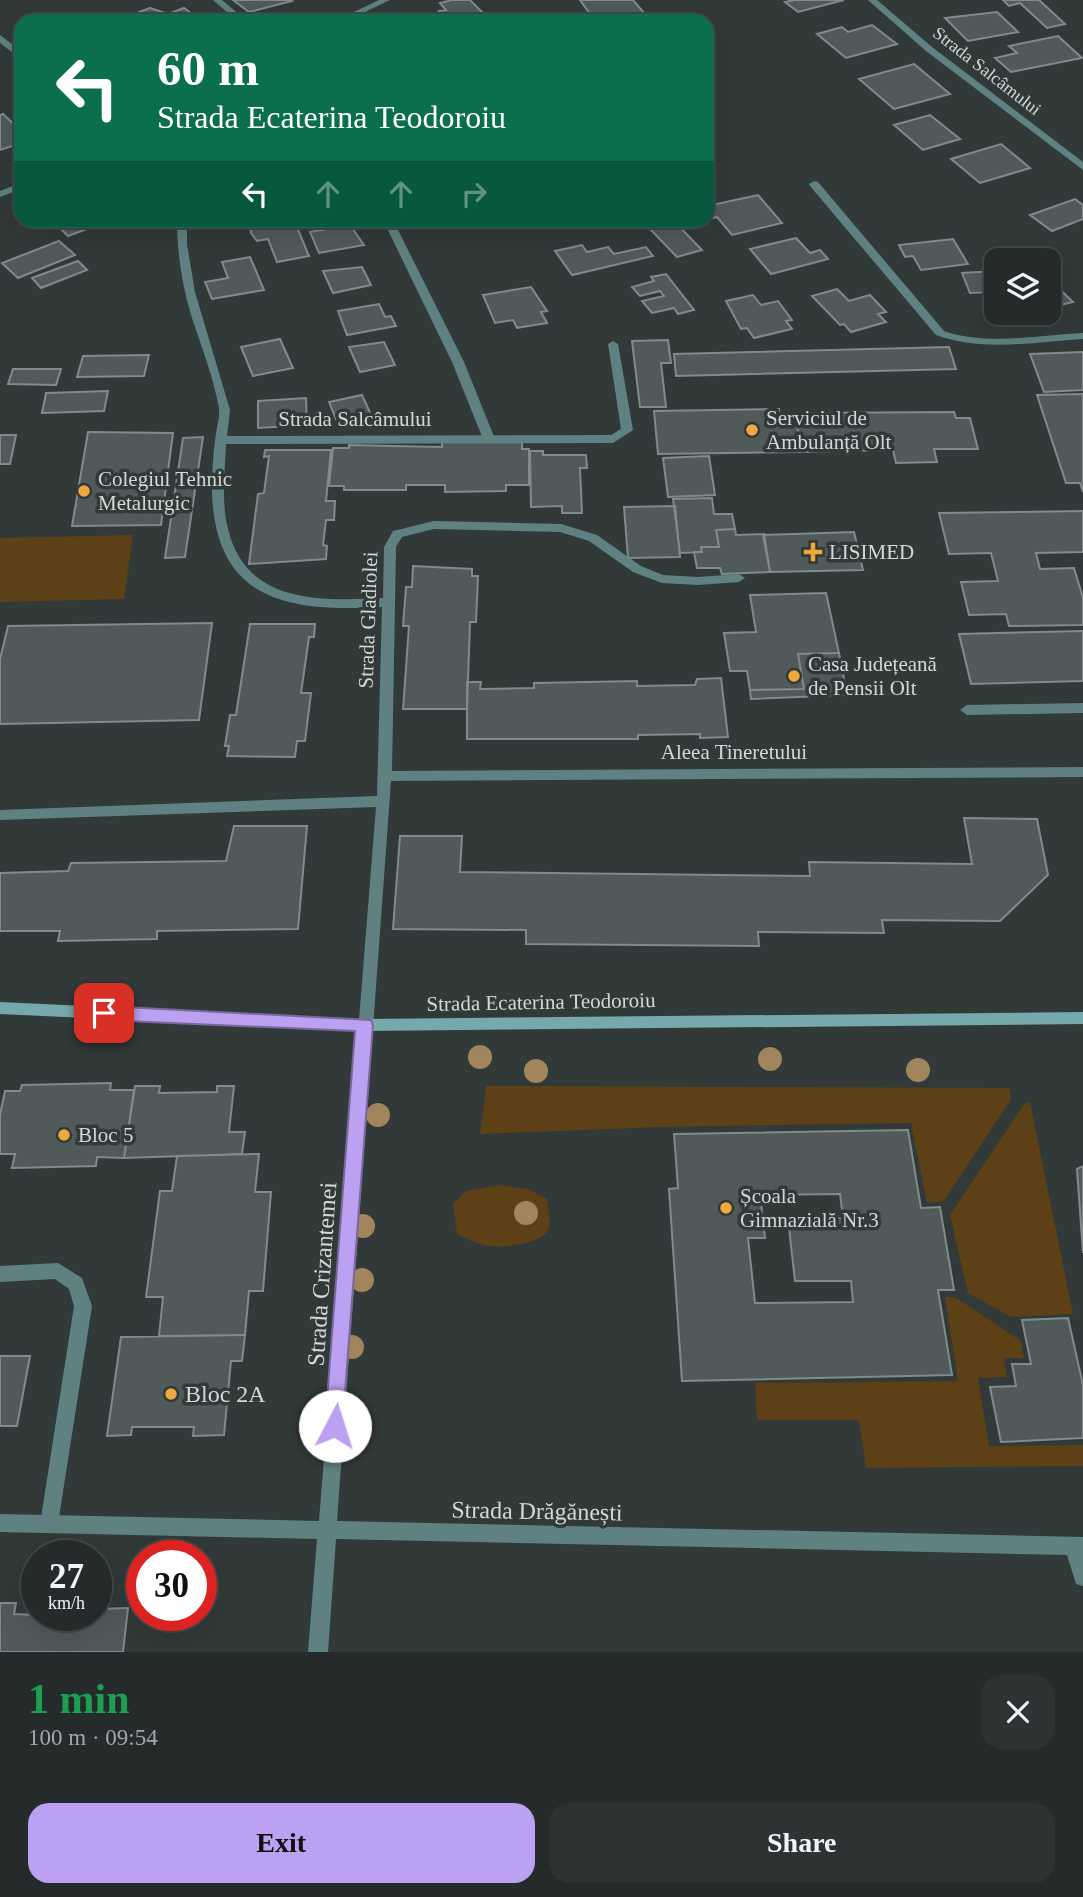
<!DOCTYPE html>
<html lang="en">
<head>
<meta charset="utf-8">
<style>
	body { margin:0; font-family:"Times New Roman",serif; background:#2d3333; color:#f1f3f6; height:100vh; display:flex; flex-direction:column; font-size:26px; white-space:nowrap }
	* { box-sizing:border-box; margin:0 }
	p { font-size:23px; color:#a3a7a9 }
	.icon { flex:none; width:38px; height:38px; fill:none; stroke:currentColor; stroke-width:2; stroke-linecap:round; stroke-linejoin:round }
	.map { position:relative; height:1652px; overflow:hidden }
	.side { display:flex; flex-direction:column; background:#252b2b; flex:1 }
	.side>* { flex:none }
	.guide { position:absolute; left:14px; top:14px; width:700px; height:214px; border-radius:21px; box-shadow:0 7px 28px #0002,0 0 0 2px #424747; background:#0b6e4f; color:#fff; overflow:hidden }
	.controls { position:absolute; left:984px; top:248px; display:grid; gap:14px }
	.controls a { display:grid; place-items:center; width:77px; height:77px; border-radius:14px; background:#252b2b; box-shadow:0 7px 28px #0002,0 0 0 2px #424747; font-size:35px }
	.speed { position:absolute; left:21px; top:1540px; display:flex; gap:14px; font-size:35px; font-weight:700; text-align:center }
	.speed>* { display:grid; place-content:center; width:91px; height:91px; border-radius:50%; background:#252b2b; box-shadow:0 7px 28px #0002,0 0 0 2px #424747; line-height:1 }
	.speed small { font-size:18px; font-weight:400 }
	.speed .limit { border:10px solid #d22; background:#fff; color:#111 }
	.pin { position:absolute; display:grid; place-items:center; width:60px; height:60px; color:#fff; margin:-30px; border-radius:14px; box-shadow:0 4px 10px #0006 }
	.me { position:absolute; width:77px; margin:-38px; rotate:5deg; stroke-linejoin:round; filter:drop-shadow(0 0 5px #0008) }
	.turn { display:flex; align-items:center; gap:24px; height:147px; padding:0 28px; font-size:32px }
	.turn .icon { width:91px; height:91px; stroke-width:2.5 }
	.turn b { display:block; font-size:49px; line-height:60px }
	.lanes { display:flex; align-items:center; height:66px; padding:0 28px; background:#0003; justify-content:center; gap:35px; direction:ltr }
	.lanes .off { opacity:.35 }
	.round { display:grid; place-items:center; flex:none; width:74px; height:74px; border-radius:21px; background:#2d3333 }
	.head { display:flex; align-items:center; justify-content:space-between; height:119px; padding:0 28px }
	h1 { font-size:42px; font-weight:700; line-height:52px; color:#1e9e55 }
	.primary-button { display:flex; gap:14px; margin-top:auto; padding:14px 28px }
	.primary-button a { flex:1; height:80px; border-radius:21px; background:#bca0f2; color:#111; font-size:28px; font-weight:700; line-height:80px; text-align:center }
	.primary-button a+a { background:#2d3333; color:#f1f3f6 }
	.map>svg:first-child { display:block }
</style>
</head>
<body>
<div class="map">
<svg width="1083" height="1652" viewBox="0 0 1083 1652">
	<rect width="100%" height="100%" fill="#313939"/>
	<path fill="#5d4016" d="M133,535L124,599L0,602V538Z
		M486,1086L1009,1088L1011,1099L944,1201L927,1203L911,1123L658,1127L480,1134Z
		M1030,1102L1073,1314L1011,1317L968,1293L950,1215L1025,1103Z
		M500,1185L528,1189L547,1199C548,1208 551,1219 549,1227C545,1245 498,1249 483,1245C474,1242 466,1238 457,1234L453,1204L466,1191Z
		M945,1297H955L1021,1341L1024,1358H1004L1007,1377L978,1378L989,1446L1083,1445V1466L866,1468L859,1420H757L755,1383L958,1381Z"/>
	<path fill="#515a5a" stroke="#818b8b" stroke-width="2" fill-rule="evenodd" d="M233,0H290L292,1L249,12Z
		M452,0H470L491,21L447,20L439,11L446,10L440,3Z
		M580,0H633L645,14L595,21Z
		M794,0H844L798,12L785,2Z
		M1003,0H1039L1065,24L1047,28L1020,3L1009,6Z
		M150,8L168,14L184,8L195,16L190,21H145L139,12Z
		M997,12L1018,32L968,41L945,18Z
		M872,25L897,44L846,58L817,34L842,27L848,32Z
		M1058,36L1082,58L1011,72L995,58L1017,53L1009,46Z
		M914,64L950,94L894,109L859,79Z
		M3,114L21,131L18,138L21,143L0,150V115Z
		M930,115L960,139L923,150L894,125Z
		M1001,144L1030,168L980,183L951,159Z
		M758,195L782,223L732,235L717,217L707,219V206Z
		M1075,199L1083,205V219L1052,231L1030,215Z
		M52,220H111L68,236Z
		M262,220H294L309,256L277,262L268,239L257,241L251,233L250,223Z
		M673,220L702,250L677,257L648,227Z
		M350,225L364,245L319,253L310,232Z
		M796,238L810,253L820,250L828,259L771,274L750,249Z
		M953,239L968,264L921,270L913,256L905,257L899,245Z
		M59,241L75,255L18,278L2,263Z
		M582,245L587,252L608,247L614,254L646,247L653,256L572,275L555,251Z
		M250,257L264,290L212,299L205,282L228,278L222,262Z
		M78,261L87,270L41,288L32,278Z
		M362,267L371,285L333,293L323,271Z
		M996,271V292L970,293L962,273Z
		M666,274L694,310L678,314L674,308L652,313L642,301L664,296L660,291L640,296L632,287L654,281L651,277Z
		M1048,278L1073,302L1048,308Z
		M531,287L547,311L541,312L547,323L517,328L513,320L495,323L483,295Z
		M837,289L849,301L870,295L886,312L878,314L886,322L851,332L844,324L840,325L812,296Z
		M753,295L761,305L778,301L792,320L786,321L792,329L754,338L747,328L741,329L726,301Z
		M379,304L385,317L391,316L396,326L347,335L338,311Z
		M280,339L293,368L253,376L241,347Z
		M668,340L671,363H661L666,407H640L632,341Z
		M384,342L395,365L360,372L349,347Z
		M949,347L956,369L676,376L674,354Z
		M1083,352V390L1044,392L1030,354Z
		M149,355L144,376L77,377L83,356Z
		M13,369H61L56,385L8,384Z
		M108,391L104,411L42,413L46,393Z
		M1083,394V492L1080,483H1066L1037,395Z
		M362,395L372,417L338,424L329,402Z
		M306,398L307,425L258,428V401Z
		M779,409V414L795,413L802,452L658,454L654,411Z
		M954,412L956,418H970L978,449H934L937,462L896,463L893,450L802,452L795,413Z
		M88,432L173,433L161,525L72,526Z
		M0,435H16L10,464H0Z
		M203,437L185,557L165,558L183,438Z
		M442,442H522V449H529V485H506V491L445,492V485H406V490H344V486H329L333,448H349V445L442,447Z
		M265,450H331L326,501H335L334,520H326L323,545L327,546L326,559L249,564L258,494L264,493L269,456L264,457Z
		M530,451H543V455H586L587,468H580L582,513H562V506L531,507Z
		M709,456L715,495L668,497L663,458Z
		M712,498L714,514H732L735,529L716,530L719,547H701L702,552L680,553L673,499Z
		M675,506L680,557L628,558L624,507Z
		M1083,511V552L1036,553L1040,569L1074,568L1083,598V625L1009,626L1006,614L969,615L961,582L998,581L991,553L949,554L939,513Z
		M735,529L736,535L764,534L770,572L722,574L720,568H697L694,552H702L701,547H719L716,530Z
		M854,532L863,570L770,572L763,535Z
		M413,566L472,569V576H478L476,622H470L467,709H403L409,626H403L406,587H412Z
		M826,593L839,653L798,654L804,689L750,690L747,671H730L724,633L756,632L750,595Z
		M212,623L199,720L0,724V659L8,626Z
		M250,624H315L314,637H309L301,693H311L305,741H297L295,757L227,756L229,746H225L230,715H236Z
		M1083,631V681L971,684L959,634Z
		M839,653L847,695L751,699L750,690L804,689L798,654Z
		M721,678L728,737L700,738V734L638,735V739H467V682H481L480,689L534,688V683L637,681V686L695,685L697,679Z
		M964,818L1037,819L1048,875L1000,921L882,920L884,933L758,932L759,946L526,944V930L393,929L400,836H462L460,872L810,876L809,862L972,864Z
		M234,826H307L298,929L157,931V939L58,941L60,931H0V873L68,871L71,863L226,861Z
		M111,1083L110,1090H134L124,1158L97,1157L96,1166L12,1168L15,1154H0V1115L5,1091H20L22,1085Z
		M135,1086H160L159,1093L217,1092V1086H234L229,1132H245L242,1154L124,1158Z
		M908,1130L921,1208L940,1207L954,1290H938L952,1375L682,1381L669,1189L678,1188L674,1134ZM840,1194L843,1218L788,1219L795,1281H851L853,1302L755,1303L748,1238H765L760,1195Z
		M259,1154L255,1192H271L263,1291H249L245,1335L159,1336L163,1297H146L160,1191H172L177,1156Z
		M1083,1166V1253L1077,1169Z
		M1068,1318L1083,1385V1438L1001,1442L990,1387L1016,1386L1012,1364H1031L1022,1320Z
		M245,1335L242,1361H231L224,1435L193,1436L194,1427H132L131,1435L107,1436L121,1337Z
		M0,1356H30L17,1426H0Z
		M0,1603H16L14,1614L37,1615H96V1609L128,1608L123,1652H0Z"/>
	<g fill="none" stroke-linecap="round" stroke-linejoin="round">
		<path fill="#608181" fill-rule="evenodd" d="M0,35L21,51V59L0,43Z
			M383,220H393L464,362L495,439L493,442H485L483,439L452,362Z
			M58,1263L82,1278L92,1306L58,1524L55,1530L49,1533L43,1530L40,1524L74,1306L69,1289L55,1279L0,1282V1266Z"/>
		<path fill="#608181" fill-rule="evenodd" d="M213,0H222L247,21H237Z
			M379,0H390L346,21H335Z
			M868,0H877L932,47L1083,162V170L926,51Z
			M814,181L818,182L944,331C986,346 1039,335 1083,333V339C1035,342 982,352 936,335L810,186L809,184Z
			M21,183V189L0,197V191Z
			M177,220H187V244L195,292L230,410L227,436L611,435L621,429L608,344L613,341L618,344L633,430L613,443L226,444C225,471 221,502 228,529C246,604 320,601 383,598L384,547L393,531L434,521L561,524L597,535L641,566L663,575L698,577L739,574L745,578L739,582L698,585L662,583L633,572L589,541L560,532L434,529L402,537L396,547L392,771L1083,767V777L391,781L337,1521L1083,1537V1586L1076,1584L1067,1555L336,1539L328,1652H308L317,1539L0,1532V1514L319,1521L376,807L0,820V810L377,796L382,607C291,612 216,603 212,493C212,474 213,452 216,434C217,425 220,417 219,408C213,376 201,346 191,315C182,284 177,253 177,220Z
			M1083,703V713L967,715L960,710L967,705Z"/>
		<path fill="#75a9ab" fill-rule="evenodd" d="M0,1002L365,1019L1083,1012V1024L365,1031L0,1014Z"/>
	</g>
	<g fill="#a0855d">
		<circle cx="480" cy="1057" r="12"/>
		<circle cx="770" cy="1059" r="12"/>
		<circle cx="918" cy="1070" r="12"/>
		<circle cx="536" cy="1071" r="12"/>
		<circle cx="378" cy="1115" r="12"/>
		<circle cx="526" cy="1213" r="12"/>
		<circle cx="363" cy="1226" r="12"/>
		<circle cx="362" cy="1280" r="12"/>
		<circle cx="352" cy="1347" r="12"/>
	</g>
	<path fill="#bca0f2" stroke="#7a689d" stroke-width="2" d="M104,1006L371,1020L373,1025L342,1432L335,1435L328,1432L325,1426L355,1031L104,1020L95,1013Z"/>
	<g fill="#eea83c" stroke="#313939" stroke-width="2.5">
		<circle cx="752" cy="430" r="7"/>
		<circle cx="84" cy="491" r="7"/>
		<path d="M809.5 541.5h7v7h7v7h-7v7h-7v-7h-7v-7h7z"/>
		<circle cx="794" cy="676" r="7"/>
		<circle cx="64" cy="1135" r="7"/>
		<circle cx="726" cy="1208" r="7"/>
		<circle cx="171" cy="1394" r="7"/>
	</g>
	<g text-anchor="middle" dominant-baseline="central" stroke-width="7" stroke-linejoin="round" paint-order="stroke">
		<g font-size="18" fill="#d3d8d8" stroke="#313939">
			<text transform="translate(987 71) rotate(38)">Strada Salcâmului</text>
		</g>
		<g font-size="21" fill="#d3d8d8" stroke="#313939" text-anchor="start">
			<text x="766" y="418">Serviciul de<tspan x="766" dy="24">Ambulanță Olt</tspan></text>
			<text x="98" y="479">Colegiul Tehnic<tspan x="98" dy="24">Metalurgic</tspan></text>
			<text x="829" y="552">LISIMED</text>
			<text x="808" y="664">Casa Județeană<tspan x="808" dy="24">de Pensii Olt</tspan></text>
			<text x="78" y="1135">Bloc 5</text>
			<text x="740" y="1196">Școala<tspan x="740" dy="24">Gimnazială Nr.3</tspan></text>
		</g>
		<g font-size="21" fill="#d3d8d8" stroke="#313939">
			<text x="355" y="419">Strada Salcâmului</text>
			<text transform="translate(368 620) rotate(-88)">Strada Gladiolei</text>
			<text x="734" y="752">Aleea Tineretului</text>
			<text transform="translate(541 1002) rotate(-1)">Strada Ecaterina Teodoroiu</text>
		</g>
		<g font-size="24" fill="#d3d8d8" stroke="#313939">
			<text transform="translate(322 1274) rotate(-86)">Strada Crizantemei</text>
			<text transform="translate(537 1511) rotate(1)">Strada Drăgănești</text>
		</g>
		<g font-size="24" fill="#d3d8d8" stroke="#313939" text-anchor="start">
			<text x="185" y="1394">Bloc 2A</text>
		</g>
	</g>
</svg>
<div class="controls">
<a><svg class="icon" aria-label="layers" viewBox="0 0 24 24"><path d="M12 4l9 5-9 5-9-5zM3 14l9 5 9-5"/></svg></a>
</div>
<div class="speed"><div>27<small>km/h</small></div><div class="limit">30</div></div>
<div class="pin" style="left:104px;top:1013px;background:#d93025"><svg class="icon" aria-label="arrive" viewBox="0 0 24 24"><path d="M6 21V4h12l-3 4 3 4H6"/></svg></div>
<svg class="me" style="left:335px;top:1426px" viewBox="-20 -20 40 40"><circle r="19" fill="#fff"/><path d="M0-13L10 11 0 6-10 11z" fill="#bca0f2"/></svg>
<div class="guide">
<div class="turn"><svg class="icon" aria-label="left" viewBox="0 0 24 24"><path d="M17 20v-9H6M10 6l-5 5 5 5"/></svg><div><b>60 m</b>Strada Ecaterina Teodoroiu</div></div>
<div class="lanes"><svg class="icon" aria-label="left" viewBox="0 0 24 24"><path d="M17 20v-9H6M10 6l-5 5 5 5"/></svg><svg class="icon off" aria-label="ahead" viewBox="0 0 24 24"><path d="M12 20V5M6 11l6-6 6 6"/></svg><svg class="icon off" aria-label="ahead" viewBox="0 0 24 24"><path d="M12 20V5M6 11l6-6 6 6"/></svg><svg class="icon off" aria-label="right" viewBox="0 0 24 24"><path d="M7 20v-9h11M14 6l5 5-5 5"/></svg></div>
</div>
</div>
<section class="side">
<div class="head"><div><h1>1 min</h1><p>100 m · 09:54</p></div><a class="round"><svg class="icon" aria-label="close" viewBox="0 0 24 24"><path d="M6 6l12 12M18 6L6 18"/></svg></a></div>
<div class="primary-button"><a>Exit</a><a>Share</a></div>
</section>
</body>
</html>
